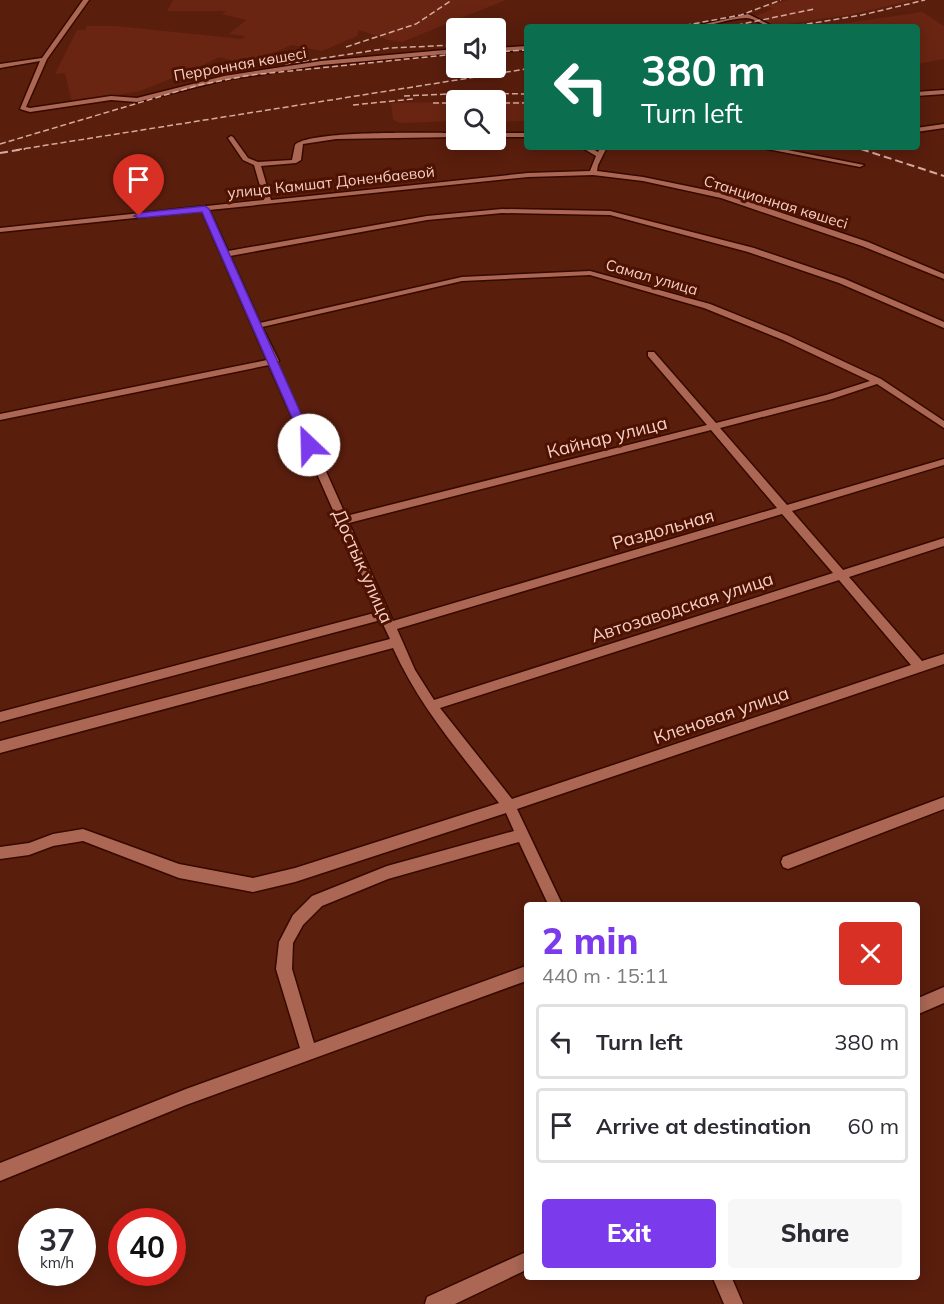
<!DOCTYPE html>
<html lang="en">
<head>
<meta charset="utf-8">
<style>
	body { margin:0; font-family:Mulish,sans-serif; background:#f7f7f7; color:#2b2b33; height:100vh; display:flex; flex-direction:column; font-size:22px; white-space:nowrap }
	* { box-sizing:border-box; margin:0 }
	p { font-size:20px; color:#7c7c81 }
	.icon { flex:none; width:33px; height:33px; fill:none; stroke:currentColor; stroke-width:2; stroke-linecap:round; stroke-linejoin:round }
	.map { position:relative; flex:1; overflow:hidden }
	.side { position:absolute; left:524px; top:902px; width:396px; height:378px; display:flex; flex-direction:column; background:#fff; border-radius:6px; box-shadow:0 3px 15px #0003 }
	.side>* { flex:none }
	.guide { position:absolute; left:524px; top:24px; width:396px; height:126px; border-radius:6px; box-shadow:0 3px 15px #0003; background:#0b6e4f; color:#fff; overflow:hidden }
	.fabs { position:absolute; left:446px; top:18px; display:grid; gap:12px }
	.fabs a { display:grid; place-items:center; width:60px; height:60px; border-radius:6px; background:#fff; box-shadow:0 3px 15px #0003; font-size:30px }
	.speed { position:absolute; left:18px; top:1208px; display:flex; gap:12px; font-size:30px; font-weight:700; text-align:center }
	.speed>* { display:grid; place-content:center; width:78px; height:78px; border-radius:50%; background:#fff; box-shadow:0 3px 15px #0003; line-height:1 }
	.speed small { font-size:15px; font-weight:400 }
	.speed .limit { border:9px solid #d22; background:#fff; color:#111 }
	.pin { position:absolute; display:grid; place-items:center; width:51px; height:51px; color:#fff; margin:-62px -26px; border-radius:50% 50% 50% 0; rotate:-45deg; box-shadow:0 0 6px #0007 }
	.pin .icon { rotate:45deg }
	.me { position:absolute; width:66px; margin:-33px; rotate:336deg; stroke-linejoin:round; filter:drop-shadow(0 0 4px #0008) }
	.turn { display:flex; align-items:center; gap:21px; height:126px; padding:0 18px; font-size:27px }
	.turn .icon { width:78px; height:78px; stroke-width:2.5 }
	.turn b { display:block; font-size:42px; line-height:51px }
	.round { display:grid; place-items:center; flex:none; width:63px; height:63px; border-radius:6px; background:#f7f7f7 }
	.summary { display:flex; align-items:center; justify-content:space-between; height:102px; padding:0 18px }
	h1 { font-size:36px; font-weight:800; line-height:45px; color:#7c3aed }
	.button { display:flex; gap:12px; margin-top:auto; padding:12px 18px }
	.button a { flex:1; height:69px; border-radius:6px; background:#7c3aed; color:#fff; font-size:24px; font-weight:800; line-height:69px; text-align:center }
	.button a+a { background:#f7f7f7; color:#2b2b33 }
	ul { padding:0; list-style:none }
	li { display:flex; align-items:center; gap:18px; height:75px; margin:0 12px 9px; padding:0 6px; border:3px solid #e1e1e2; border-radius:6px }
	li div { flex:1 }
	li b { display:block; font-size:22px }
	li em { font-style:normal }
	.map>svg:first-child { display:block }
</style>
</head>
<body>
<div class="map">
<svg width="944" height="1304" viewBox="0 0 944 1304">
	<rect width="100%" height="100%" fill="#5a1e0d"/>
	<path fill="#692512" d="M173,0H506L402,42L389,40L359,30L357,36L322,51L292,45L247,64L219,57L198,68L140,91L72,103L65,73L55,74L77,30H85L87,26H116L242,39L245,36L229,34L246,20L222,14L226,11H167Z
		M788,0H914L848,15L773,26L755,16L773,9L766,6Z
		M922,12L944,26V59L917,64L916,27H819Z
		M495,101H526V121L495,122Z
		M456,102V121L400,123L393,120L391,103Z"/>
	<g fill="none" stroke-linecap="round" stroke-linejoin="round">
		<defs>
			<path id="minor" d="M83,0H89L47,59L26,107L30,108L111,96L137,98L224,76L321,61L456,49V53L321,65L224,80L137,102L111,100L30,112L20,109L40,61L0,68V64L42,58Z
				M748,14L774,27C763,27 756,18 746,18C730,18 710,27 692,27Z
				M526,46V50L495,52V48Z
				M944,90V94L916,96V92Z
				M944,124V128L916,132V128Z
				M456,133V137L336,139L303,144L301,160L296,163L261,166L271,200L528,173L590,171L596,156L581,147H589L598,152L601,147H607L598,165L597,171L643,177L726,194L868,242L944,274V279L862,246L721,198L643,181L593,175L528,177L209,210L228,251L427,216L502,209L610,211L754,248L845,279L944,322V328L839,283L748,252L610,215L502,213L427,220L230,256L260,323L462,277L590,271L710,304L789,336L881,379L944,421V428L877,384L832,399L720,428L787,505L944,459V465L792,511L843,570L944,538V546L849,577L922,661L944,654V664L517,809L562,904H548L519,842L388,879L322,906L303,925L293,943L292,969L314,1043L526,966V981L186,1105L0,1181V1163L186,1089L300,1048L276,969L279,942L293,915L312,896L387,866L514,831L506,813L295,882L253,892L179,878L83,841L53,846L29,855L0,859V847L29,843L53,834L83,829L179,864L253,878L295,868L499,803C460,753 419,706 393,648L0,753V741L390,639L381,620L0,722V712L378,612L269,365L0,420V414L267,360L202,211L0,232V228L264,200L254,165L243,160L228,138L231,136L233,137L248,158L258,162L292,160L295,145C308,130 430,133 456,133ZM590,275L704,308L783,340L870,381L826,395L716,423L654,352H648V356L707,425L346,516L277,362L279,361L262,327L462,281ZM711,430L777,508L393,621L349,523ZM782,514L833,573L434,700L415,670L397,629ZM839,580L911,665L512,799L440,708Z
				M495,133H526V137H495Z
				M757,147H772L864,165L860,167Z
				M944,797V809L788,869L783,867L781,862L783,857Z
				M944,987V1003L916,1015V999Z
				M526,1252V1270L455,1304H425L427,1297Z
				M712,1276H731L743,1304H724Z"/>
		</defs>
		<use href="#minor" stroke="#360901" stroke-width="3"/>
		<use href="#minor" fill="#ab6754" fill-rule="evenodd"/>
		<path stroke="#d6aa9f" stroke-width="1.5" stroke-dasharray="6 3" stroke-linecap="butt" d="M676,27L741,15L781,0
			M728,27L814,9
			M789,27L862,15L925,0
			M346,47L416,24L452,0
			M495,52L526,50
			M285,64L389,48L456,45
			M404,96L471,93L526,94
			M433,103H456
			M495,103H526
			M353,105L413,99
			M0,144L199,85L251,75L456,54
			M855,147L866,150
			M16,150L526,69"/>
		<path stroke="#d6aa9f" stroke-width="2" stroke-dasharray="8 4" stroke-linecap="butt" d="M861,149L944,176
			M0,153L25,149"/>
	</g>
	<path fill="#7c3aed" stroke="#51269a" stroke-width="1.5" d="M205,206L209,209L315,445L313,447L309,449L304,445L202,212L139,218L134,216L139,213Z"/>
	<g text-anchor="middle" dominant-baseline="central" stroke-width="6" stroke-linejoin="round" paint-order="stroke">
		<g font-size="15" fill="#f6cfc5" stroke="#4e1202">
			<text transform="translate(240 64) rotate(-10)">Перронная көшесі</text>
			<text transform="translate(331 182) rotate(-6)">улица Камшат Доненбаевой</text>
			<text transform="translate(776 202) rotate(17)">Станционная көшесі</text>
			<text transform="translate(652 277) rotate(16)">Самал улица</text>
		</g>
		<g font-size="18" fill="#f6cfc5" stroke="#4e1202">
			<text transform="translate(607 437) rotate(-14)">Кайнар улица</text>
			<text transform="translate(663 529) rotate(-16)">Раздольная</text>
			<text transform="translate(363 566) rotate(66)">Достык улица</text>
			<text transform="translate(682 607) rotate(-18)">Автозаводская улица</text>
			<text transform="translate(721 715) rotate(-19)">Кленовая улица</text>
		</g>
	</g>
</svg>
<div class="fabs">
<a><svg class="icon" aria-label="sound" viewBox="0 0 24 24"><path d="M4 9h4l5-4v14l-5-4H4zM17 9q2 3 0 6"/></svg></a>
<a><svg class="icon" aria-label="search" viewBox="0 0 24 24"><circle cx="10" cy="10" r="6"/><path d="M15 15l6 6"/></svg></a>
</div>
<div class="speed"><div>37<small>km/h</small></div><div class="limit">40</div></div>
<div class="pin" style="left:139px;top:216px;background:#d93025"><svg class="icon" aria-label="arrive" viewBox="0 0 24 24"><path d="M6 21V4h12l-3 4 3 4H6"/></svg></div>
<svg class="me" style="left:309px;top:445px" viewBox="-20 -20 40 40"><circle r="19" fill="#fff"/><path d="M0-13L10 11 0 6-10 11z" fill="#7c3aed"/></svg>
<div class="guide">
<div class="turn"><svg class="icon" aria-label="left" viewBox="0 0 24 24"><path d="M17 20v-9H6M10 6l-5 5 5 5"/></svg><div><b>380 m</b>Turn left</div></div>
</div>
<section class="side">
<div class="summary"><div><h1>2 min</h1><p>440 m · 15:11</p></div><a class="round" style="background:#d93025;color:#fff"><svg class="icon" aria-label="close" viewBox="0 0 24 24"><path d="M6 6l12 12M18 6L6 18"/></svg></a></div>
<ul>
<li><svg class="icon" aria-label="left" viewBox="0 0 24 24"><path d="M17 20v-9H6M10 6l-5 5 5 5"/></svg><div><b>Turn left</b></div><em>380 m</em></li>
<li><svg class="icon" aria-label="arrive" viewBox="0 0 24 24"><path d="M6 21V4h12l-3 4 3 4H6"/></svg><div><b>Arrive at destination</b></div><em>60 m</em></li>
</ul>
<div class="button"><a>Exit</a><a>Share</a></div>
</section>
</div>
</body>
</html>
